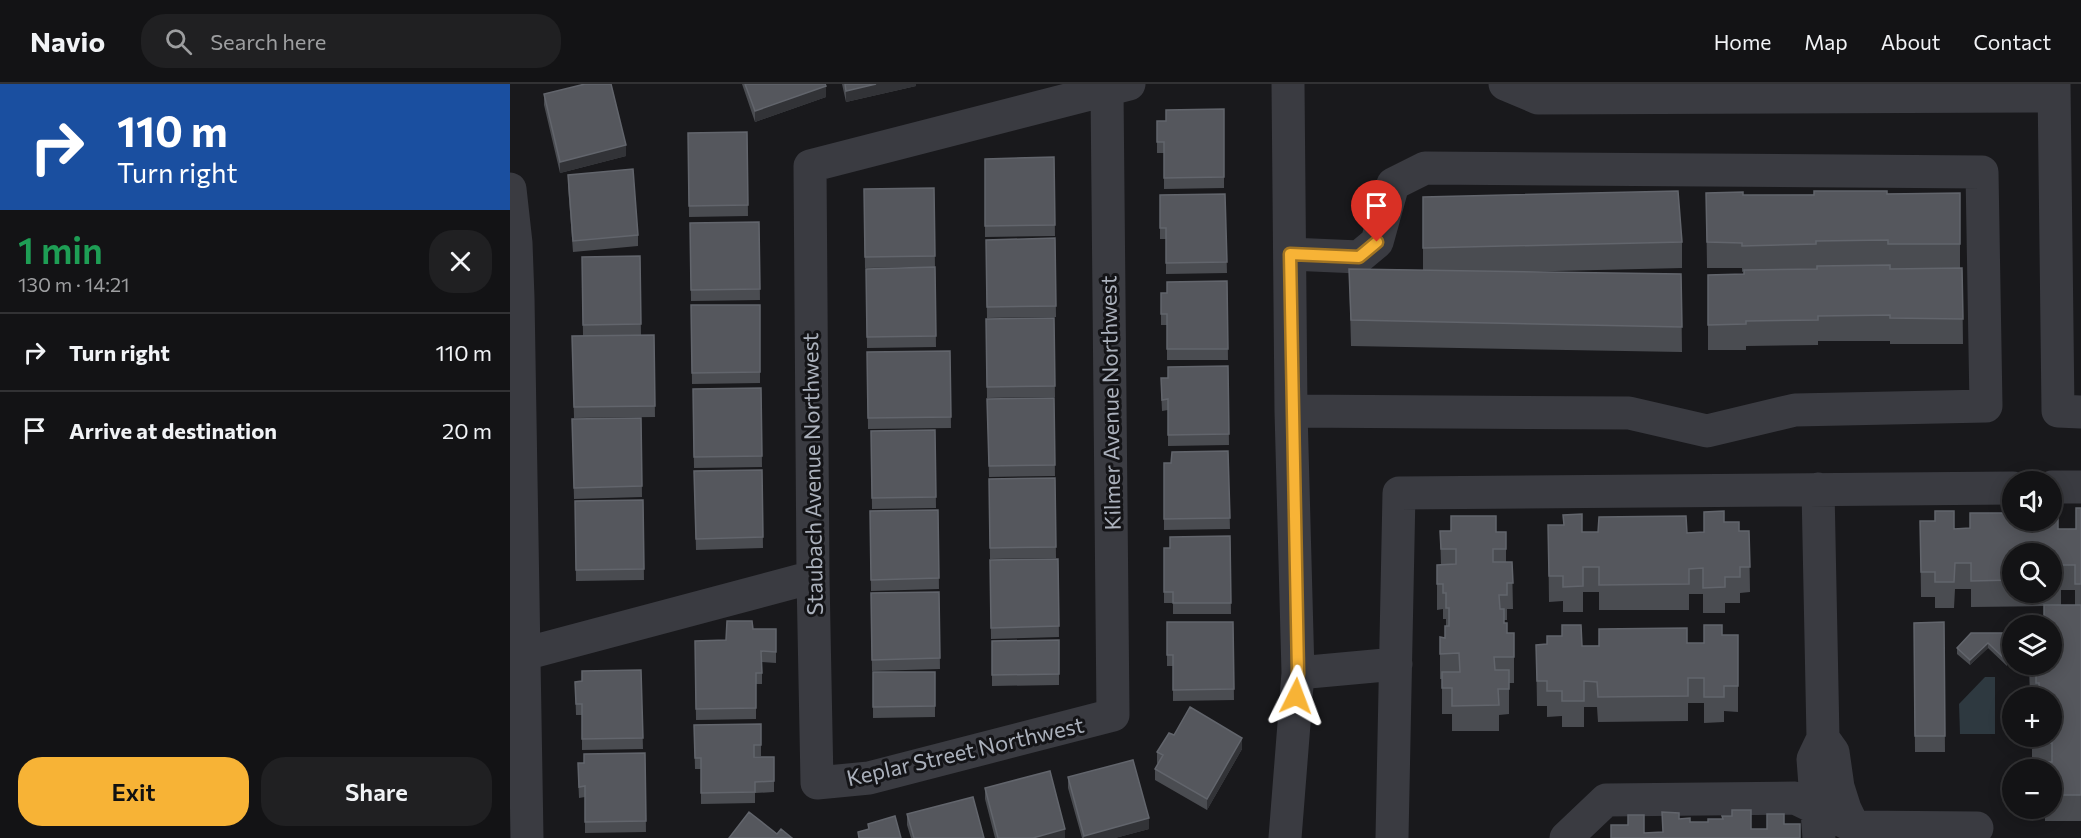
<!DOCTYPE html>
<html lang="en">
<head>
<meta charset="utf-8">
<style>
	body { margin:0; font-family:Commissioner,sans-serif; background:#202022; color:#f1f3f6; height:100vh; display:flex; flex-direction:column; font-size:22px; white-space:nowrap }
	* { box-sizing:border-box; margin:0 }
	p { font-size:20px; color:#9d9ea0 }
	.icon { flex:none; width:33px; height:33px; fill:none; stroke:currentColor; stroke-width:2; stroke-linecap:round; stroke-linejoin:round }
	.map { position:relative; flex:1; overflow:hidden }
	.panel { display:flex; flex-direction:column; background:#131315; width:510px }
	.panel>* { flex:none }
	.hud { background:#1a4fa0; color:#fff; overflow:hidden }
	.fabs { position:absolute; left:1492px; top:387px; display:grid; gap:12px }
	.fabs a { display:grid; place-items:center; width:60px; height:60px; border-radius:50%; background:#131315; box-shadow:0 3px 15px #0003,0 0 0 2px #323234; font-size:30px }
	.pin { position:absolute; display:grid; place-items:center; width:51px; height:51px; color:#fff; margin:-62px -26px; border-radius:50% 50% 50% 0; rotate:-45deg; box-shadow:0 0 6px #0007 }
	.pin .icon { rotate:45deg }
	.me { position:absolute; width:66px; margin:-33px; rotate:3deg; stroke-linejoin:round; filter:drop-shadow(0 0 4px #0008) }
	.turn { display:flex; align-items:center; gap:21px; height:126px; padding:0 18px; font-size:27px }
	.turn .icon { width:78px; height:78px; stroke-width:2.5 }
	.turn b { display:block; font-size:42px; line-height:51px }
	.round { display:grid; place-items:center; flex:none; width:63px; height:63px; border-radius:24px; background:#202022 }
	.overview { display:flex; align-items:center; justify-content:space-between; height:102px; padding:0 18px }
	h1 { font-size:36px; font-weight:600; line-height:45px; color:#1e9e55 }
	.primary-button { display:flex; gap:12px; margin-top:auto; padding:12px 18px }
	.primary-button a { flex:1; height:69px; border-radius:24px; background:#f7b336; color:#111; font-size:24px; font-weight:600; line-height:69px; text-align:center }
	.primary-button a+a { background:#202022; color:#f1f3f6 }
	ul { padding:0; list-style:none }
	li { display:flex; align-items:center; gap:18px; height:78px; padding:0 18px; border-top:2px solid #323234 }
	li div { flex:1 }
	li b { display:block; font-size:22px }
	li em { font-style:normal }
	header { display:flex; align-items:center; gap:36px; box-sizing:border-box; height:84px; padding:0 30px; background:#131315; border-bottom:2px solid #323234 }
	header strong { font-size:28px }
	nav { display:flex; gap:33px; margin-inline-start:auto; font-size:21px }
	.search { width:420px; height:54px; background:#202022; display:flex; align-items:center; gap:15px; box-sizing:border-box; padding:0 21px; border-radius:24px; color:#9d9ea0; font-size:22px }
	main { display:flex; flex:1; min-height:0 }
	.map>svg:first-child { display:block }
</style>
</head>
<body>
<header>
<strong>Navio</strong>
<div class="search"><svg class="icon" aria-label="search" viewBox="0 0 24 24"><circle cx="10" cy="10" r="6"/><path d="M15 15l6 6"/></svg>Search here</div>
<nav><a>Home</a><a>Map</a><a>About</a><a>Contact</a></nav>
</header>
<main>
<section class="panel">
<div class="hud">
<div class="turn"><svg class="icon" aria-label="right" viewBox="0 0 24 24"><path d="M7 20v-9h11M14 6l5 5-5 5"/></svg><div><b>110 m</b>Turn right</div></div>
</div>
<div class="overview"><div><h1>1 min</h1><p>130 m · 14:21</p></div><a class="round"><svg class="icon" aria-label="close" viewBox="0 0 24 24"><path d="M6 6l12 12M18 6L6 18"/></svg></a></div>
<ul>
<li><svg class="icon" aria-label="right" viewBox="0 0 24 24"><path d="M7 20v-9h11M14 6l5 5-5 5"/></svg><div><b>Turn right</b></div><em>110 m</em></li>
<li><svg class="icon" aria-label="arrive" viewBox="0 0 24 24"><path d="M6 21V4h12l-3 4 3 4H6"/></svg><div><b>Arrive at destination</b></div><em>20 m</em></li>
</ul>
<div class="primary-button"><a>Exit</a><a>Share</a></div>
</section>
<div class="map">
<svg width="1571" height="754" viewBox="0 0 1571 754">
	<rect width="100%" height="100%" fill="#19191c"/>
	<path fill="#2e3940" d="M1475,593H1485V650H1450L1449,620Z"/>
	<g fill="none" stroke-linecap="round" stroke-linejoin="round">
		<path stroke="#3a3b41" stroke-width="33" d="M995,0L1028,14L1544,12
			M1544,0L1548,327L1571,328
			M597,6L603,631L359,694L307,699L303,493L300,82L619,0
			M0,105L6,159L8,214L17,754
			M780,170L849,173L867,158L883,100L915,84L1472,88L1476,322L1285,326L1197,347L1119,329L781,327
			M1542,403H1571
			M1308,405L1313,654L1303,675L1309,754
			M14,570L303,493
			M788,589L886,580
			M1313,654L1323,668L1328,703L1335,725L1348,752
			M775,754L788,589L781,327L778,0
			M882,754L889,409L1503,404
			M1056,754L1096,716L1285,714L1345,743L1467,744"/>
	</g>
	<path fill="#4a4c51" fill-rule="evenodd" d="M232,0H315L316,13L245,38Z
		M332,0H406V2L336,18Z
		M34,10L116,72L50,89L34,21Z
		M714,25V104L654,105V69H647V37H656Z
		M237,48L238,132L179,133L178,49Z
		M544,73L545,152L475,153V75Z
		M58,91L128,151V162L63,168L58,102Z
		M424,104L425,183L355,184L354,105Z
		M1196,109L1233,111L1450,109V184H1452L1453,260H1380V257H1308V261L1236,262V266H1198V191L1234,190V187L1232,188V184H1197Z
		M715,110L717,189L656,190V155H650V111Z
		M913,113L1172,158V184L1006,188L1171,190L1172,268L841,262L839,185L913,186Z
		M249,138L250,216L181,217L180,139Z
		M545,154L546,233L477,234L476,156Z
		M130,172L131,251L73,252L72,173Z
		M425,183L426,263L357,264L356,185Z
		M717,197L718,276H657V241H651V220L657,209Z
		M181,221H250V299L182,300Z
		M544,234L545,313L477,314L476,235Z
		M144,251L145,333L64,334L62,252Z
		M440,267L441,344L358,345L357,268Z
		M718,282L719,361L658,362V326L652,327L651,305L658,294Z
		M251,304L252,383L184,384L183,305Z
		M544,314L545,392L479,393L477,315Z
		M131,334L132,413L64,415L62,335Z
		M425,346L426,424L362,425L361,347Z
		M718,367L720,445L654,446V379H661Z
		M252,386L253,464L186,466L184,387Z
		M545,394L546,474L480,475L479,395Z
		M133,416L134,496L66,497L65,417Z
		M1571,424V737H1535V724H1542V686L1522,685V652H1542V614H1520L1519,580H1542V542L1534,537V522L1461,523V505H1445L1444,524H1425V513H1411L1410,437L1444,445H1566ZM1503,470H1542V508H1503ZM1551,506H1565V521H1551Z
		M428,426L429,505L361,507L360,427Z
		M1214,438L1229,447H1239L1240,508L1230,509V519H1215V529H1193V510H1179V526H1089V508H1073V528H1053V517L1039,518L1038,441L1072,448L1177,449L1194,448Z
		M930,447L996,448V478H1002L1003,525H997V536H994V539L1004,573V599H999V630L989,631V647H942V630H932V595H930V553L935,554L936,542V535H933V525L927,526V481H931Z
		M720,452L721,530H663V519H654V464H660Z
		M548,475L549,553L481,555L480,476Z
		M429,508L430,585L362,587L361,509Z
		M657,538H723L724,616L663,617V582H657Z
		M1434,538L1435,668H1405L1404,539Z
		M243,545H266V579L252,578V600H246V635L186,636L185,557L216,556Z
		M1496,549L1497,582L1478,564L1460,581L1447,570V564Z
		M1212,551H1228V628L1214,627V638L1194,639V619H1178V637L1088,638L1087,623H1074V643H1052V632L1037,633V622H1027L1026,561L1072,562L1194,559Z
		M549,556V601L482,602V557Z
		M131,586L133,665L72,666V631H66L65,598L72,597Z
		M363,588H425V633L363,634Z
		M251,640V672H244V673H264V708L245,709V719L191,720V685H185L184,641Z
		M664,651L732,665L697,726L645,696V685L648,680L647,679V668Z
		M135,669L136,748L75,749V713L69,714L68,690L74,679Z
		M558,693L639,745L605,754H572L558,704Z
		M475,704L555,754H485L475,715Z
		M397,730L474,754H401L397,741Z"/>
	<path fill="#323337" d="M366,0H406V2L336,18V7Z
		M316,2V13L245,38V27Z
		M116,61V72L50,89V78Z
		M1478,559V564L1460,581V576Z
		M732,654V665L697,726V715Z
		M639,734V745L605,754H574V752Z
		M555,745V754H523Z"/>
	<path fill="#55575d" stroke="#62656c" stroke-width="1.5" d="M75,0H101L116,61L50,78L34,10Z
		M235,0H315L316,2L245,27Z
		M335,0H366L336,7Z
		M714,25V93L654,94V58H647V37H656V26Z
		M237,48L238,121L179,122L178,49Z
		M544,73L545,141L475,142V75Z
		M123,85L128,151L63,157L58,91Z
		M424,104L425,172L355,173L354,105Z
		M1168,107L1172,158L913,164V113Z
		M1304,107H1377V110L1450,109V160H1378V156L1306,157V160L1232,162V159L1197,158L1196,109L1233,108V111H1304Z
		M715,110L717,178L656,179V144H650V111Z
		M249,138L250,205L181,206L180,139Z
		M545,154L546,222L477,223L476,156Z
		M130,172L131,240L73,241L72,173Z
		M1380,181V185L1452,184L1453,235L1380,234V231L1308,232V236L1236,237V240L1198,241V191L1234,190V186L1307,185V182Z
		M425,183L426,252L357,253L356,185Z
		M839,185L1171,190L1172,243L841,236Z
		M717,197L718,265H657V230H651V209H657V198Z
		M181,221H250V288L182,289Z
		M544,234L545,302L477,303L476,235Z
		M144,251L145,322L64,323L62,252Z
		M440,267L441,333L358,334L357,268Z
		M718,282L719,350L658,351V315L652,316L651,294H658V283Z
		M251,304L252,372L184,373L183,305Z
		M544,314L545,381L479,382L477,315Z
		M131,334L132,402L64,404L62,335Z
		M425,346L426,413L362,414L361,347Z
		M718,367L720,434L654,435V379H661L662,368Z
		M252,386L253,453L186,455L184,387Z
		M545,394L546,463L480,464L479,395Z
		M133,416L134,485L66,486L65,417Z
		M1566,424H1571V500H1565V481H1551V496H1542V470H1503V496L1461,497V479H1445L1444,498H1425V488H1411L1410,437H1425V427H1444V445L1460,444V429H1503V436H1542V428H1548V445H1566Z
		M428,426L429,494L361,496L360,427Z
		M1214,427V438H1229V447H1239L1240,483H1230V493H1215V503L1193,504V484L1179,485V500L1089,501V483H1073V502L1053,503V492H1039L1038,441H1054L1053,431L1072,430V448H1088L1089,433L1176,432L1177,449L1194,448V428Z
		M941,432H986V448H996V465H983V478H1002L1003,499H997V511H989L990,525H994V539H997V549H1004V573H984L985,586H999V605H988L989,621L942,622V604H932V588H950L949,569L930,570V553L935,554V542H939V524H936V509H933V500H927V481L946,480V465H931L930,447H941Z
		M720,452L721,519H663V508H654V464H660V453Z
		M548,475L549,542L481,544L480,476Z
		M429,508L430,574L362,576L361,509Z
		M1534,521H1571V711H1542V686H1525V678H1542V659H1522V652H1542V614L1529,613V599H1526V589H1520V580H1542V542H1524L1523,537H1534Z
		M217,537H242L243,545H266V568L251,567L252,589H246V624L186,625L185,557L216,556Z
		M657,538H723L724,605L663,606V571H657Z
		M1434,538L1435,652H1405L1404,539Z
		M1052,541H1071L1072,562H1089V545L1177,544V559H1194V541H1212V551H1228V602H1214V613H1194V594H1178V612L1088,613L1087,598L1074,597V617H1052V607H1037V597H1027L1026,561L1037,560V552H1052Z
		M1461,549H1496L1497,577L1478,559L1460,576L1447,564Z
		M549,556V590L482,591V557Z
		M131,586L133,654L72,655V620H66L65,598L72,597V587Z
		M363,588H425V622L363,623Z
		M680,623L732,654L697,715L645,685L653,671L647,668L659,649L664,651Z
		M251,640V661H244V673H264V697L245,698V708L191,709V674H185L184,641Z
		M135,669L136,737L75,738V702L69,703L68,679H74V670Z
		M623,676L639,734L574,752L558,693Z
		M540,687L555,745L523,754H488L475,704Z
		M463,713L474,754H404L397,730Z
		M1222,726H1241V745H1257V730H1274V740H1290V754H1101V741H1118V731H1134V749L1153,748L1152,728L1169,729V735L1180,734V738H1198V735H1213L1212,732H1222Z
		M239,728L267,750L271,745L282,754H219Z
		M385,732L391,754H349L348,748L359,745L358,740Z"/>
	<g fill="none" stroke-linecap="round" stroke-linejoin="round">
		<defs>
			<path id="route" d="M786,612L788,589L780,170L849,173L867,158"/>
		</defs>
		<use href="#route" stroke="#a17423" stroke-width="15"/>
		<use href="#route" stroke="#f7b336" stroke-width="10"/>
	</g>
	<g text-anchor="middle" dominant-baseline="central" stroke-width="6" stroke-linejoin="round" paint-order="stroke">
		<g font-size="22" fill="#abb1bc" stroke="#141417">
			<text transform="translate(600 319) rotate(-91)">Kilmer Avenue Northwest</text>
			<text transform="translate(302 390) rotate(-91)">Staubach Avenue Northwest</text>
			<text transform="translate(455 667) rotate(-13)">Keplar Street Northwest</text>
		</g>
	</g>
</svg>
<div class="fabs">
<a><svg class="icon" aria-label="sound" viewBox="0 0 24 24"><path d="M4 9h4l5-4v14l-5-4H4zM17 9q2 3 0 6"/></svg></a>
<a><svg class="icon" aria-label="search" viewBox="0 0 24 24"><circle cx="10" cy="10" r="6"/><path d="M15 15l6 6"/></svg></a>
<a><svg class="icon" aria-label="layers" viewBox="0 0 24 24"><path d="M12 4l9 5-9 5-9-5zM3 14l9 5 9-5"/></svg></a>
<a>+</a>
<a>−</a>
</div>
<div class="pin" style="left:867px;top:158px;background:#d93025"><svg class="icon" aria-label="arrive" viewBox="0 0 24 24"><path d="M6 21V4h12l-3 4 3 4H6"/></svg></div>
<svg class="me" style="left:786px;top:612px" viewBox="-20 -20 40 40"><path d="M0-17L14 15 0 8-14 15z" fill="#f7b336" stroke="#fff" stroke-width="4"/></svg>
</div>
</main>
</body>
</html>
